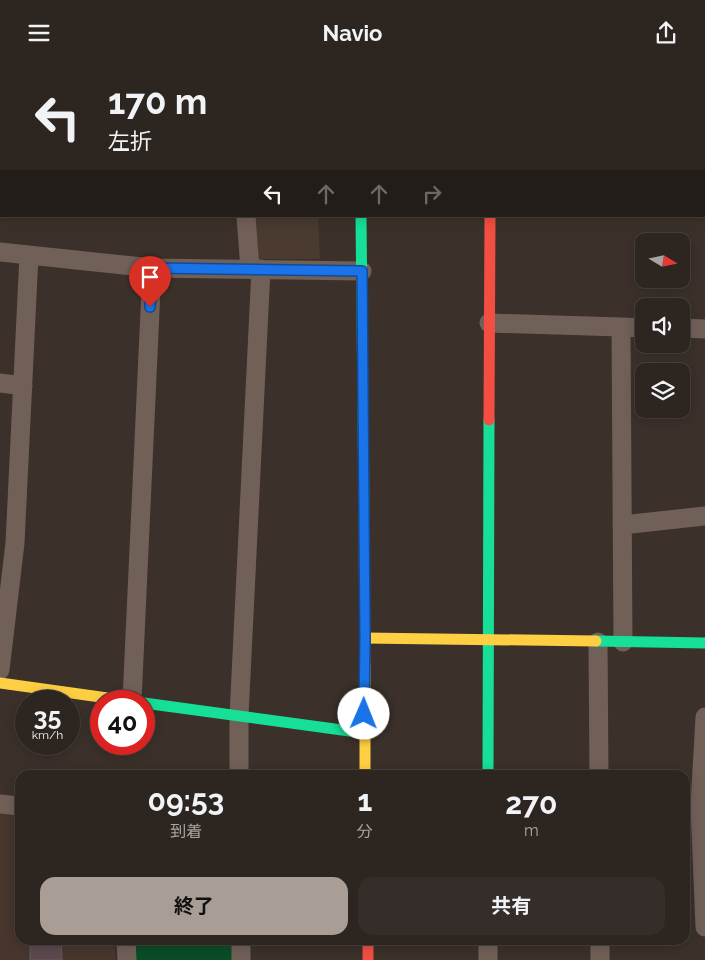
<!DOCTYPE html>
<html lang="ja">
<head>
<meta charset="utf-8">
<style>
	body { margin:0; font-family:Raleway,"Noto Sans JP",sans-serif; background:#342d29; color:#f1f3f6; height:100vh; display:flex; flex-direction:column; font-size:19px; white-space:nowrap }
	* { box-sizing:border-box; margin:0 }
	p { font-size:16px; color:#a6a5a5 }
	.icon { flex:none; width:28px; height:28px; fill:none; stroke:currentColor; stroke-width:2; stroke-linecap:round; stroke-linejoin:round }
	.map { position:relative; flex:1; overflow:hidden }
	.side { position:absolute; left:15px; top:705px; width:675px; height:175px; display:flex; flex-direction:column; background:#2c2520; border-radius:15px; box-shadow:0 2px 12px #0003,0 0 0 1px #48423e }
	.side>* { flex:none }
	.hud { position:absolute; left:0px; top:0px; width:705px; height:152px; box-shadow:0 2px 12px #0003,0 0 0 1px #48423e; background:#2c2520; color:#f1f3f6; overflow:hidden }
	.needle { width:32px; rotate:100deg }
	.tools { position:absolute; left:635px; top:168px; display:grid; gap:10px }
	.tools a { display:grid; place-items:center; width:55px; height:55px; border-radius:10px; background:#2c2520; box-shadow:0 2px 12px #0003,0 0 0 1px #48423e; font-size:25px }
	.speed { position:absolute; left:15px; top:625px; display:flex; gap:10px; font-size:25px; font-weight:700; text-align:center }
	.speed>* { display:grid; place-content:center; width:65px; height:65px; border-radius:50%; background:#2c2520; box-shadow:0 2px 12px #0003,0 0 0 1px #48423e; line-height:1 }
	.speed small { font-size:12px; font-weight:400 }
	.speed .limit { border:8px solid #d22; background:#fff; color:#111 }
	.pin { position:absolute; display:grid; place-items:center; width:42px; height:42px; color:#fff; margin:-51px -21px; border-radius:50% 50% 50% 0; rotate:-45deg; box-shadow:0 0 5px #0007 }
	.pin .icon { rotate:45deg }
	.me { position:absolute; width:55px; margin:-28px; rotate:1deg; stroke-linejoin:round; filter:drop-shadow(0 0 4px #0008) }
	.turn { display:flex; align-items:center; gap:18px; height:105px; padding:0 25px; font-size:22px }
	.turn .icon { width:65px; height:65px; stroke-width:2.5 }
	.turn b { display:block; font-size:35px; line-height:42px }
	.lanes { display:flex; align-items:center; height:48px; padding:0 25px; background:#0003; justify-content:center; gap:25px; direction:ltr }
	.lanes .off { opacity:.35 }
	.eta { display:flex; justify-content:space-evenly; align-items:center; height:85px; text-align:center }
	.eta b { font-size:30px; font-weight:700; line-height:35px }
	.cta { display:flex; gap:10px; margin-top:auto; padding:10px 25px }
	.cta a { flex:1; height:58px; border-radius:15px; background:#a89e96; color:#111; font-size:20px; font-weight:700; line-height:58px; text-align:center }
	.cta a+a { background:#342d29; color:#f1f3f6 }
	header { display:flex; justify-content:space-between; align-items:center; height:65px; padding:0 25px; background:#2c2520; font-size:22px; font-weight:700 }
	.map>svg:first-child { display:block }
</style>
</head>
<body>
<header><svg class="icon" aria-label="menu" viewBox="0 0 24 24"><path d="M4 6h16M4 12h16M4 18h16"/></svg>Navio<svg class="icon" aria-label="share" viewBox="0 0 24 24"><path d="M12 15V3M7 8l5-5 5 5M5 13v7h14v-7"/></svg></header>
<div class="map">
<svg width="705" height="895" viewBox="0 0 705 895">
	<rect width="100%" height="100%" fill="#3b312a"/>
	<path fill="#4a3a30" d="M253,151H318L320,194H257Z"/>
	<path fill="#48362e" d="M0,747L20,750V875H115V895H0Z"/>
	<path fill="#0b4c28" d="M126,875H241V895H127Z"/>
	<path fill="#5b494d" stroke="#645b5a" d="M30,875H61L62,895H30Z"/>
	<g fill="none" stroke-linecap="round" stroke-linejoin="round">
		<path stroke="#716058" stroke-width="19" d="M246,151L250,204
			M0,187L152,203L362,206
			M489,258L621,262L623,577
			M621,262L644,263
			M681,263L705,264
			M0,318L23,321
			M622,460L705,451
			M598,577L599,710
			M0,605L15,478L29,190
			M132,636L152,203
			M705,652L700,741L705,862
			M239,710V651L261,204
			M0,739L20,741
			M126,875L127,895
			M600,875V895
			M241,895V875
			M488,895V875"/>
		<path stroke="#16e098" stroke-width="11" d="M704,69H705
			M361,151L364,442
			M596,576L705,578
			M144,638L364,668
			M488,710L489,355"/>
		<path stroke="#ffcf43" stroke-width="11" d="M0,20L1,21
			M365,573L596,576
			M365,600V710
			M0,618L129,636"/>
		<path stroke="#f24e42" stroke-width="11" d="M489,355L490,151
			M364,442L365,600
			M368,875V895"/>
	</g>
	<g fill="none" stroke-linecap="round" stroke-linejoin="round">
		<defs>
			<path id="route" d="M150,242L152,203L362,206L365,573L364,649"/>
		</defs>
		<use href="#route" stroke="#114b97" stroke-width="12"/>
		<use href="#route" stroke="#1a73e8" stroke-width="9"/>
	</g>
</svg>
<div class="tools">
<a><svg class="needle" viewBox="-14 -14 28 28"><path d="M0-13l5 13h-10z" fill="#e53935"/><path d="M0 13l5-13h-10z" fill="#a6a5a5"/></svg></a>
<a><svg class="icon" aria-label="sound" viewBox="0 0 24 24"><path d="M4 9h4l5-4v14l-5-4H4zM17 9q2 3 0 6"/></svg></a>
<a><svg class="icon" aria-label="layers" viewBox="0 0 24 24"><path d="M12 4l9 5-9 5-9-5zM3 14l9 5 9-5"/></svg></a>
</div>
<div class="speed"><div>35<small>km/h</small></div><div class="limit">40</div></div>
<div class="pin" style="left:150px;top:242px;background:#d93025"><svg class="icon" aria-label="arrive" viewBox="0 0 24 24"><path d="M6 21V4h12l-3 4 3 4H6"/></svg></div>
<svg class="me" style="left:364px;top:649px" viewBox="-20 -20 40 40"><circle r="19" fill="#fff"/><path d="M0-13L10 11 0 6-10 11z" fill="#1a73e8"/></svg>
<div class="hud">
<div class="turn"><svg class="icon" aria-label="left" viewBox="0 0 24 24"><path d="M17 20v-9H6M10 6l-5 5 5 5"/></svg><div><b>170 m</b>左折</div></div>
<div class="lanes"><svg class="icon" aria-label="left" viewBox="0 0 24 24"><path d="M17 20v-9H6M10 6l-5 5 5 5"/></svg><svg class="icon off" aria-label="ahead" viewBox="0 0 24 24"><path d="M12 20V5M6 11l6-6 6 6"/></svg><svg class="icon off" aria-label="ahead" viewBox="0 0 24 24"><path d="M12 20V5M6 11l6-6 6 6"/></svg><svg class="icon off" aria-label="right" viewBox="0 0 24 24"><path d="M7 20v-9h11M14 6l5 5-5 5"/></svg></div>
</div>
<section class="side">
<div class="eta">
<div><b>09:53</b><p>到着</p></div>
<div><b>1</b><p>分</p></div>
<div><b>270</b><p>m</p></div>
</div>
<div class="cta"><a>終了</a><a>共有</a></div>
</section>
</div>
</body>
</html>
